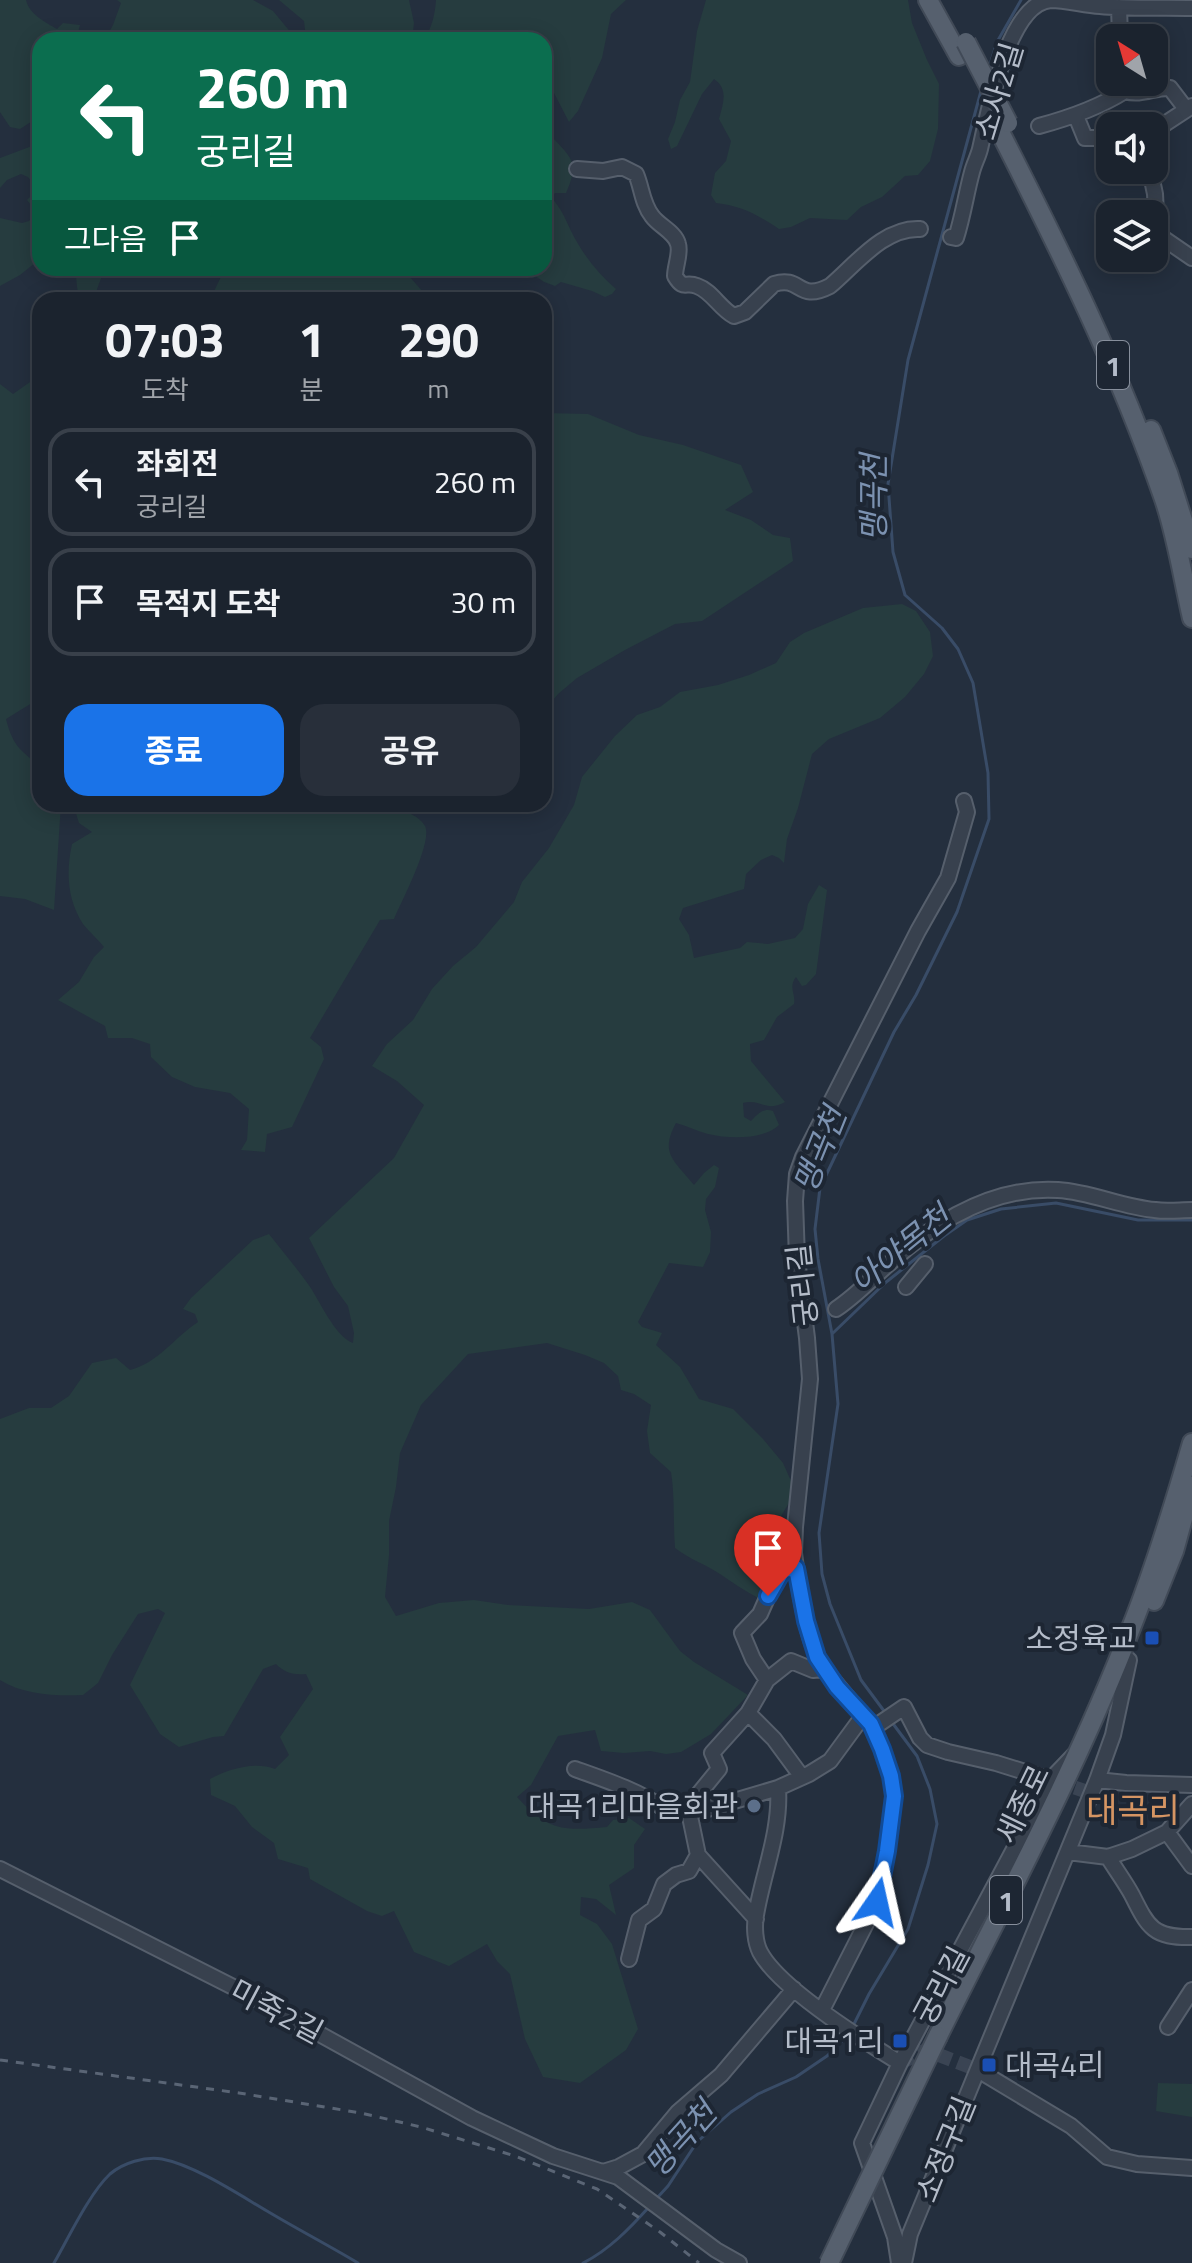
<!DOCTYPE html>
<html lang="ko">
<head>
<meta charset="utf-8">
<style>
	body { margin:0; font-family:"Titillium Web","Noto Sans KR",sans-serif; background:#282f3a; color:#f1f3f6; height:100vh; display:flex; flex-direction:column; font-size:30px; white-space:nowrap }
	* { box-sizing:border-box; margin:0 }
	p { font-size:26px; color:#a0a4aa }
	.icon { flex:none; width:44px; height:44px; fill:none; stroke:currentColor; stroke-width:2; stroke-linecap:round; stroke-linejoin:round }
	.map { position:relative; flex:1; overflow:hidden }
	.details { position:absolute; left:32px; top:292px; width:520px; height:520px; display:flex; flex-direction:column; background:#1b232e; border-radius:24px; box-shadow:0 4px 20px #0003,0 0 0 2px #39404a }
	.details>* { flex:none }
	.banner { position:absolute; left:32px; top:32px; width:520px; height:244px; border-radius:24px; box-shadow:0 4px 20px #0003,0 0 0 2px #39404a; background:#0b6e4f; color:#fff; overflow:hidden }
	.needle { width:52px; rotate:323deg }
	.buttons { position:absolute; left:1096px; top:24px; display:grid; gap:16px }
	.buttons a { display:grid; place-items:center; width:72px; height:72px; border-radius:16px; background:#1b232e; box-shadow:0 4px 20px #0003,0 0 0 2px #39404a; font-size:40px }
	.pin { position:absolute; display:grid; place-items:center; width:68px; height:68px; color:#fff; margin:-82px -34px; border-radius:50% 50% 50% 0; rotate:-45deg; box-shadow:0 0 8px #0007 }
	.pin .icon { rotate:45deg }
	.me { position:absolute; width:88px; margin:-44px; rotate:11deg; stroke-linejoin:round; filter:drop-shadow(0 0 6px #0008) }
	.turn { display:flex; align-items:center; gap:28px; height:168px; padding:0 32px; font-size:36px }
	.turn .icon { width:104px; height:104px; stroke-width:2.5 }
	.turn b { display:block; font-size:56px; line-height:68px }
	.then { display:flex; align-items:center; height:76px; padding:0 32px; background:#0003; gap:16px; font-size:30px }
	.eta { display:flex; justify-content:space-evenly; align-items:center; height:136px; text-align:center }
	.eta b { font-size:48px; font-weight:700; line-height:56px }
	.cta { display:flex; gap:16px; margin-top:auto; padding:16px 32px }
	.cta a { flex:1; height:92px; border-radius:24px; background:#1a73e8; color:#fff; font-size:32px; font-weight:700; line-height:92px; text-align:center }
	.cta a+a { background:#282f3a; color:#f1f3f6 }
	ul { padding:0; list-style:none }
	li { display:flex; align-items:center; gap:24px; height:108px; margin:0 16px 12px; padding:0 16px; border:4px solid #39404a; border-radius:24px }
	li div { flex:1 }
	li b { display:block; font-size:30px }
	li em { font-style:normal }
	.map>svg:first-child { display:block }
</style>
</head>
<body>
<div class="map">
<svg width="1192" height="2263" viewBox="0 0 1192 2263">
	<rect width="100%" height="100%" fill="#242f3e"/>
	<path fill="#263c3f" d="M0,0H26C29,14 45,22 57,29L63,23L80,25L76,40H40V116L20,129L10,127L0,112Z
		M117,0H253L273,11L297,40H105L113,25L121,3Z
		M279,0H409L414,23L412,40H309L306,38L304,21Z
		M436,0H626L611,14L602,58L578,111L569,122L553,91L547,90L545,95L551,110L552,137C573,159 579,163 566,193H555L551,197C562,210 564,216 571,231C582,253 597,273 616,289L612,294L605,297L592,291L561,282L555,286L544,282L524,268H544V172L548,170C550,160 552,150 544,142V40H424C432,27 435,15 436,0Z
		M706,0H908L912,23L927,60L939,84L938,129L930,161L918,175L905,176L882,197L861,207L847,220L810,218L791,227L779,229C758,215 742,206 716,203L711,195L715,173L726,161L731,141L719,119C723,104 729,89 714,79L702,94L677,146L671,149L668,139L675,122L680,100L690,82L697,31Z
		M40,143V259L20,275L0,286V218L22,223L29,221L34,215L31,205L27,200L35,192V186L28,177L21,174L7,180L0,188V158Z
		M74,268H105L97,289L96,300H81C75,289 78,279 74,268Z
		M225,268H402L423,292L427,300H210Z
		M40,375V698L6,719C12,743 19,751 40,765V804H61L54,910L25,899L0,896V384L13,394Z
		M544,413L588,414L639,435L683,445L741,465L753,492L725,510L751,520L773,535L790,538L793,561L702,621L675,624L625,650L577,678L558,694L544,711Z
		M902,604L916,611L930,632L933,656L924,674L905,697L880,718L829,739L812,754L798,808L787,839L784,863L779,858L772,855L761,860L746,874L744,889L683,908L679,919L689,935L694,958L740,948L747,942L768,944L795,938L803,929L808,904L819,885L827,890L816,974L806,985L802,986L796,977C788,987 796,994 794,1004L777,1017L764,1040L750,1044L751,1061L785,1102C765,1113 761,1098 743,1103L744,1117L751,1121C757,1115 763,1107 773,1111L779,1125C763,1140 729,1139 708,1134C697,1131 687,1126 676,1123C659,1154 675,1161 694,1185L704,1173L714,1165L719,1168L715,1187L706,1199L705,1210L711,1232L710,1252L703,1267L669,1263L638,1322L642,1327L662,1333L656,1345L680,1367L699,1399L733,1409L763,1439L783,1463L791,1481L793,1496L774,1528L770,1551L782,1566L764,1587L758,1598C745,1591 733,1583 720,1574C705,1564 689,1559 675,1548C673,1523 675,1497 671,1472L650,1453L647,1431L651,1405L634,1394L621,1390L618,1376L604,1363L585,1355L547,1343L468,1354L421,1405L400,1453L396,1487L389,1521V1555L385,1597L396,1616L439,1603L474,1600L508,1605L589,1609L632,1602L650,1610L680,1651L694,1662L748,1695L711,1734L681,1752L666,1754L650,1751L624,1753L601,1751L595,1730L558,1736L531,1785L517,1797C548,1831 563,1831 607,1827L613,1820L629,1818L645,1829L634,1845V1868L609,1885L616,1915L596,1899L581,1897L580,1915L597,1924L612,1944L638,2029L626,2050L580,2083L543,2077L525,2039L510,1974L497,1961L487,1944L449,1966L414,1952L394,1911L382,1916L367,1911L310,1879L308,1868L278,1859L274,1843L252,1827L235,1806L211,1795L210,1779C228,1769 255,1761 275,1769L289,1755L280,1737L313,1689L306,1674C293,1675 285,1673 276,1664L263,1669L224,1736L213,1737L179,1747L160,1734L130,1685L165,1613L158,1609L138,1614L112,1655L98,1683L83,1695C55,1696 24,1695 0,1680V1419L29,1408H51L69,1396L92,1363L116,1358L130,1370C158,1363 175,1337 198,1322L195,1314L183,1309L191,1298L253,1240L269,1234C282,1251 296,1267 308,1284C319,1299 335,1337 353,1343L354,1333L348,1306L334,1287L309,1238L394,1158L424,1105L397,1081L372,1066L387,1044L413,1020L432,989L453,966L476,947L514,902L522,882L549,848L574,805L582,777L615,736L637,715L660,707L680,692L718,685L749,675L776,663L790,642L804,633L863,608Z
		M73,804H381C395,809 417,812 425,826C433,842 401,902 394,919L380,920L310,1038L321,1047L324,1059L292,1127L267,1134L265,1152L241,1150L247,1140L249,1109L230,1093L195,1087L172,1077L151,1057L150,1044L132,1038H108L105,1026L58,1000L79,982L94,957L104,947C98,939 89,932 83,924C67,899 66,872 72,844L92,832L79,823Z
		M1158,2083L1192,2084V2117L1156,2111Z"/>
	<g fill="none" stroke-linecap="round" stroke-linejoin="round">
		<path stroke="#394c67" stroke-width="3" d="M989,68L997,42L1021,0
			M833,1333L885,1283L944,1236L967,1220L1001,1209L1056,1203L1138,1220H1192
			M887,1715L861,1680L830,1604L822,1574L819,1533L838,1404L832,1334L818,1259L815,1229L820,1188L894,1032L916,995L957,912L989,819L988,773L973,683L958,649L942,628L905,595L893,552L888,484L908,360L981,91
			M852,2028L869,1994L908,1929L928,1865L937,1824L930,1789L917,1756L891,1721
			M657,2198L668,2186L697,2142L731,2112L758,2094L796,2077L827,2056L849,2034
			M54,2263C69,2237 89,2194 110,2174C123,2163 145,2156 162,2159C194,2165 238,2194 267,2211C297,2229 328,2245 358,2263
			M583,2263C609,2250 630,2228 649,2207"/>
		<path stroke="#3a4453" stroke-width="14" stroke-dasharray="14 7" stroke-linecap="butt" d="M1055,1781L1091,1793
			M900,2063L926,2050L978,2070"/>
		<defs>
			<path id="minor" d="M1119,7L1120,38
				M1110,73V74
				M1076,116L1085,138H1110
				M1039,126C1069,118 1098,108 1125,91C1142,96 1154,87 1170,88L1186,109
				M1154,131L1192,106
				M577,169L603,171L622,167L636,174C642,188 642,203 652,216C659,226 675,232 678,244C681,253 675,266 675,276C684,291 685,281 697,286C712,291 720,309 734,316L745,312L774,284C802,275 797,303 830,286C856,264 884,227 920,229
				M1150,170L1155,194L1157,234L1192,258
				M951,237L956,238C963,216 966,194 972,172C974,164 978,157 980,149C988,115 1007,3 1051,0C1066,0 1084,5 1100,6C1130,9 1161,7 1192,8
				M906,1287L925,1264
				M836,1309C857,1295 873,1277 892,1261C938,1220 994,1186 1058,1190C1091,1192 1122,1207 1155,1210C1167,1212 1180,1210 1192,1210
				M796,1568L794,1553L795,1527L810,1379L807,1338L797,1259L795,1201L797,1174L803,1157L918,931L948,878L967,812L964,801
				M767,1680L753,1659L742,1633L760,1614L768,1596L783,1570L796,1568C802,1601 806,1639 824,1669
				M748,1713L774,1739L802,1777
				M873,1728L904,1707L920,1738L927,1745L948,1752L996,1763L1051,1780
				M575,1769C606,1780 639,1791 666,1810L688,1807L704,1810L778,1788L809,1774L830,1761L863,1716L871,1724L882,1749L891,1776L894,1796L887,1851L877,1902L822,2010
				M1097,1780L1126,1783L1192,1785
				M778,1788C781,1831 763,1873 756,1915C754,1927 755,1942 760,1952C779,1988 864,2041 900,2063
				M1167,1832L1192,1866
				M1068,1852L1108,1857L1132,1849L1167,1832L1192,1804
				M1108,1857C1116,1870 1125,1882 1132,1895C1148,1927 1153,1938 1192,1937
				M0,1869L247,1994L472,2118L553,2156L618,2177L716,2250L739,2263
				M756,1919L698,1855L688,1807L719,1769L712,1753L748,1713L767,1680L791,1661L813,1670L824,1669L863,1716
				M629,1959L639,1920L654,1909L664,1884L676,1875L689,1871L698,1855
				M1168,2027L1192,1990
				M978,2070L1071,2126L1107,2157L1137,2164L1192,2168
				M603,2172L619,2167L643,2154L678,2112L721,2075L794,1989
				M899,2263L895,2237L862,2143L900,2063L1052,1778L1074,1755
				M904,2263L910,2234L1097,1780L1113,1735L1129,1660"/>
			<path id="major" d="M928,0L959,56
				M997,126C1059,248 1119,369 1164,499C1177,537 1183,579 1192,618
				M1151,430L1168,473L1192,549
				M1154,1601L1174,1551L1192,1486
				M938,2036C1005,1901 1077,1768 1131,1628C1155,1568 1174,1505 1192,1443"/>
		</defs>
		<use href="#minor" stroke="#565f6c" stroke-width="18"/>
		<use href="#major" stroke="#414a57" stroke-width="22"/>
		<use href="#minor" stroke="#38414e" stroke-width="14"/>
		<use href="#major" stroke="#56606e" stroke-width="18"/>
		<path stroke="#5a6575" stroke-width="3" stroke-dasharray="8 8" stroke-linecap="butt" d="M0,2060L239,2093L361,2113L421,2127L515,2156L597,2189L660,2232L699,2263"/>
		<defs>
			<path id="major-bridge" d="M966,42L1008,123
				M829,2263L938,2036"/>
		</defs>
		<use href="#major-bridge" stroke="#414a57" stroke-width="22" stroke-linecap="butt"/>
		<use href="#major-bridge" stroke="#56606e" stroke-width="18"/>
	</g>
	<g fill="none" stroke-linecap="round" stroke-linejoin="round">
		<defs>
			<path id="route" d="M768,1596L783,1570L796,1568L806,1621L817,1657L837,1687L871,1724L882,1749L891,1776L894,1796L887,1851L877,1902"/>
		</defs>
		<use href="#route" stroke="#114b97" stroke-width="20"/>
		<use href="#route" stroke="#1a73e8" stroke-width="14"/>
	</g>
	<g fill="#1a4fb4" stroke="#1d2633" stroke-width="3">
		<rect x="1144" y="1630" width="16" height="16" rx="4"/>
		<rect x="892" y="2033" width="16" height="16" rx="4"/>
		<rect x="981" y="2057" width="16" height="16" rx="4"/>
	</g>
	<circle fill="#5c6f8a" stroke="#1d2633" stroke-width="3" cx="754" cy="1806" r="8"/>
	<g text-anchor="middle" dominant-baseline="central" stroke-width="8" stroke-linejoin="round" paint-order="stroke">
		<g fill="#1d2633" stroke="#878f9c" stroke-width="2">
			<rect x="1097" y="341" width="32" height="48" rx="6"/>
			<rect x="990" y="1876" width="32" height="48" rx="6"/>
		</g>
		<g font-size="28" font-weight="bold" fill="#b4bcc9">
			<text x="1113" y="365">1</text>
			<text x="1006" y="1900">1</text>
		</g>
		<g font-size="30" fill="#b4bcc9" stroke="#1d2633">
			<text transform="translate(998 91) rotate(-73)">소사2길</text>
			<text transform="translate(802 1285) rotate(-96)">궁리길</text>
			<text transform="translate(1022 1804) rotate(-64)">세종로</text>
			<text transform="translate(941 1985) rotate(-62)">궁리길</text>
			<text transform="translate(277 2011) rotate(28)">미죽2길</text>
			<text transform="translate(945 2149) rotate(-68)">소정구길</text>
		</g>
		<g font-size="30" fill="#b4bcc9" stroke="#1d2633" text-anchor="end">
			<text x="1136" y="1638">소정육교</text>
			<text x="738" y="1806">대곡1리마을회관</text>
			<text x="884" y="2041">대곡1리</text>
			<text x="1005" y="2065" text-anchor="start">대곡4리</text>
		</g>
		<g font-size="32" font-style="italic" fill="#7c92b1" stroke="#1d2633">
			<text transform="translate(873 498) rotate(-90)">맹곡천</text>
			<text transform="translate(819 1150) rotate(-68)">맹곡천</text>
			<text transform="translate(900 1249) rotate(-39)">아야목천</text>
			<text transform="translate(680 2139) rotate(-48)">맹곡천</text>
		</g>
		<g font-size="34" fill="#d59563" stroke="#1d2633">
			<text x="1133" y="1809">대곡리</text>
		</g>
	</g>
</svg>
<div class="buttons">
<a><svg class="needle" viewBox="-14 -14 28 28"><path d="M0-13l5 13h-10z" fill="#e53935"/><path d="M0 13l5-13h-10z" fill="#a0a4aa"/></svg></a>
<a><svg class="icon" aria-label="sound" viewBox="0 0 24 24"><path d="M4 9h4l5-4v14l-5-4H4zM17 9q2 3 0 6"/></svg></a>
<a><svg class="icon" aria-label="layers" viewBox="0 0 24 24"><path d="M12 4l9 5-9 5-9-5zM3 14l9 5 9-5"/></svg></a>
</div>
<div class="pin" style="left:768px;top:1596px;background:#d93025"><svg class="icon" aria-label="arrive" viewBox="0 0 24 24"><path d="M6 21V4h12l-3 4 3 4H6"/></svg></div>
<svg class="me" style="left:877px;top:1902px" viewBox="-20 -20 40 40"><path d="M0-17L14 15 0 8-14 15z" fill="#1a73e8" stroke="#fff" stroke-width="4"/></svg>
<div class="banner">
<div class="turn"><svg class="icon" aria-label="left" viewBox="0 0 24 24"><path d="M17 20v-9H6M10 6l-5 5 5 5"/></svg><div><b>260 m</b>궁리길</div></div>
<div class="then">그다음<svg class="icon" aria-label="arrive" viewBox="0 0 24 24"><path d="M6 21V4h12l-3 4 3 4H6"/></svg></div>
</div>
<section class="details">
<div class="eta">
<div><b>07:03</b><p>도착</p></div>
<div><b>1</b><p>분</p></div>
<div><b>290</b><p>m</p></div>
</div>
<ul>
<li><svg class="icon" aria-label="left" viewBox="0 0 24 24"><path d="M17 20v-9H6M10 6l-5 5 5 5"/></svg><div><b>좌회전</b><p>궁리길</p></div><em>260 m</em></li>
<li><svg class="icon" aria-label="arrive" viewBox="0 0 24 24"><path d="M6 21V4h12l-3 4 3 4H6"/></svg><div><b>목적지 도착</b></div><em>30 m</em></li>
</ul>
<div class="cta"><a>종료</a><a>공유</a></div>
</section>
</div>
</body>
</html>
